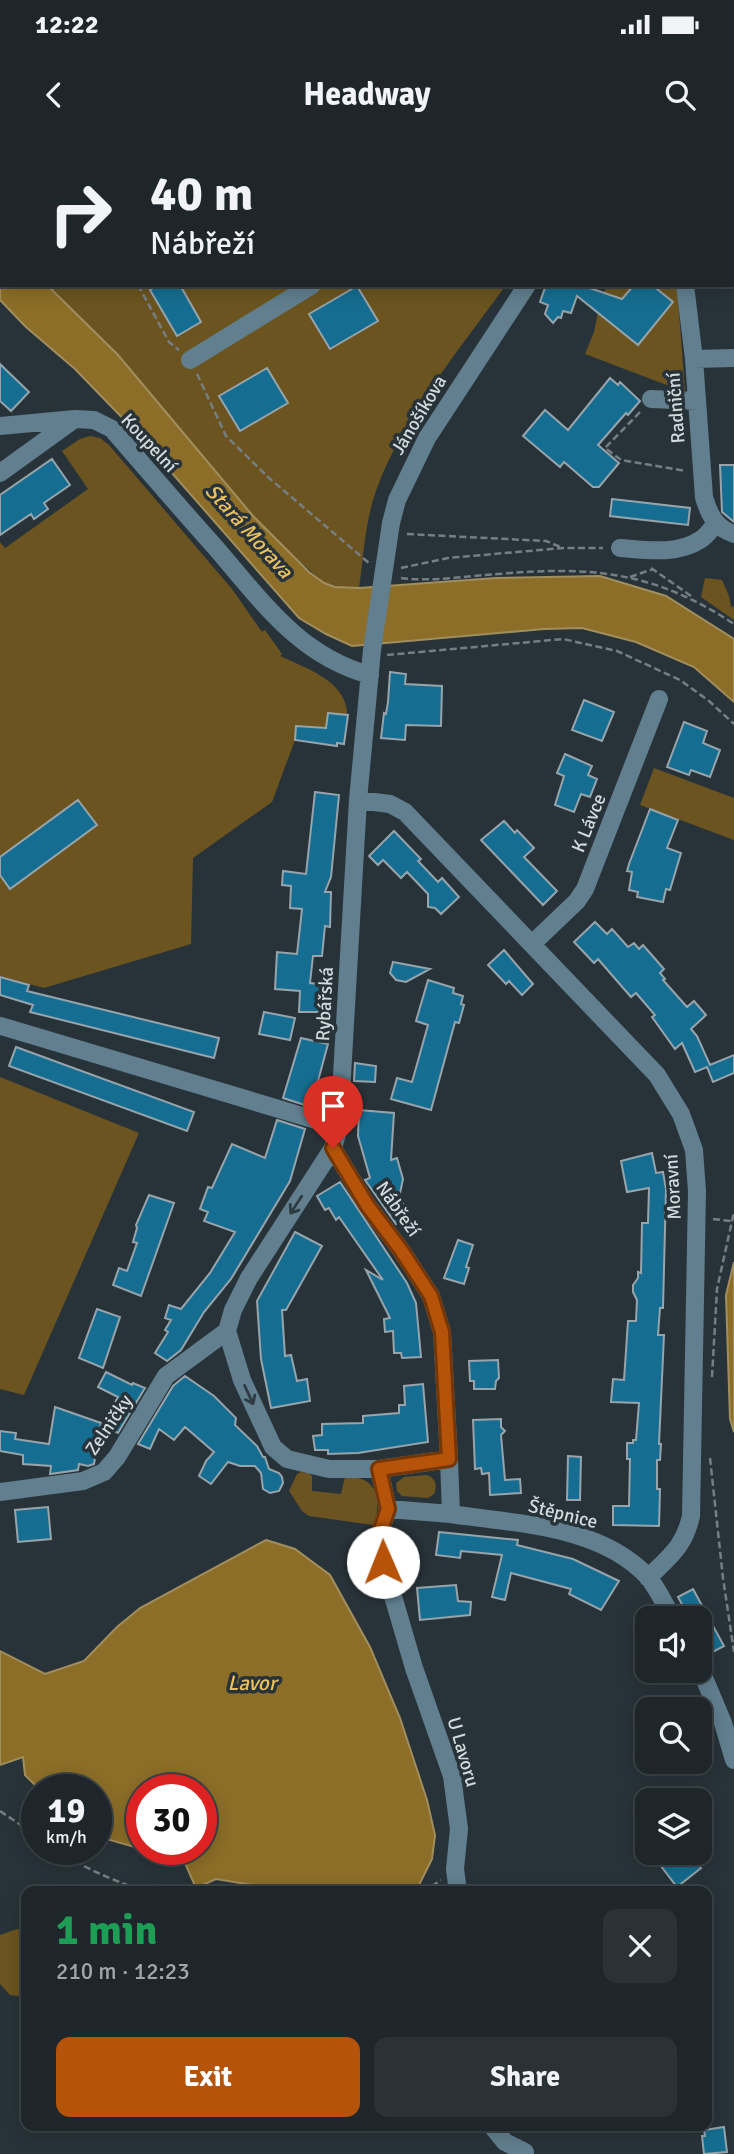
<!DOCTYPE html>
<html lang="en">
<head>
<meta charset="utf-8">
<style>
	body { margin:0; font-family:Signika,sans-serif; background:#2b3237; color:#f1f3f6; height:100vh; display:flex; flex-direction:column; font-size:26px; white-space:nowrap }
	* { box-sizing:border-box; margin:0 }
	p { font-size:23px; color:#a1a5a9 }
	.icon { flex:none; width:38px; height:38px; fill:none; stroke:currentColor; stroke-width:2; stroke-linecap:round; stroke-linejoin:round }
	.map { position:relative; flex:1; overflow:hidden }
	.side { position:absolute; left:21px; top:1746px; width:691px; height:245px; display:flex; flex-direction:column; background:#1e262b; border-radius:14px; box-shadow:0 4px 18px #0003,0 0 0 2px #3c4347 }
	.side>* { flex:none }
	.hud { position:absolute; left:0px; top:0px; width:735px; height:147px; box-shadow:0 4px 18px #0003,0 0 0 2px #3c4347; background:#1e262b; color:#f1f3f6; overflow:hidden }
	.buttons { position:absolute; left:635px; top:1466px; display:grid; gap:14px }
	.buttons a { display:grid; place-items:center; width:77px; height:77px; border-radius:14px; background:#1e262b; box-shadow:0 4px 18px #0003,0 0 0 2px #3c4347; font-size:35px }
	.speed { position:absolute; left:21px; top:1634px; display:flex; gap:14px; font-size:35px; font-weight:700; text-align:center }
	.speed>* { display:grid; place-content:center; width:91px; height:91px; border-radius:50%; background:#1e262b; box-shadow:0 4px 18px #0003,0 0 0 2px #3c4347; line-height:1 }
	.speed small { font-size:18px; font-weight:400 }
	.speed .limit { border:10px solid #d22; background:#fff; color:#111 }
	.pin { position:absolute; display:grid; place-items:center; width:60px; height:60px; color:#fff; margin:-72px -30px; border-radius:50% 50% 50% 0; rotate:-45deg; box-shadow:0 0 7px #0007 }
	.pin .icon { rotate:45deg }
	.me { position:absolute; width:77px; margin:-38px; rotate:359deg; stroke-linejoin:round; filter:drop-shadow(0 0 5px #0008) }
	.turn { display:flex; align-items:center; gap:24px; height:147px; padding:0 35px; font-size:32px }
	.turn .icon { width:91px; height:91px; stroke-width:2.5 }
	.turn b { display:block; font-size:49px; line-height:60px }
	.round { display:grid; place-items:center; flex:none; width:74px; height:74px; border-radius:14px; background:#2b3237 }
	.overview { display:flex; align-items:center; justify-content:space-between; height:119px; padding:0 35px }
	h1 { font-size:42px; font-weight:700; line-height:52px; color:#1e9e55 }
	.button { display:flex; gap:14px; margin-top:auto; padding:14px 35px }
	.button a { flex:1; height:80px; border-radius:14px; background:#b45309; color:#fff; font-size:28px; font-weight:700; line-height:80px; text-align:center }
	.button a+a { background:#2b3237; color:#f1f3f6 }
	.status { display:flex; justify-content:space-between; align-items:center; height:49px; padding:0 35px; background:#1e262b; direction:ltr }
	.status svg { height:19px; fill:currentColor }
	header { display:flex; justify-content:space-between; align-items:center; height:91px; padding:0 35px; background:#1e262b; font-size:32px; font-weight:700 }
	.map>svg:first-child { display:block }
</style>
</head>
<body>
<div class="status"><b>12:22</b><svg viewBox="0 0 49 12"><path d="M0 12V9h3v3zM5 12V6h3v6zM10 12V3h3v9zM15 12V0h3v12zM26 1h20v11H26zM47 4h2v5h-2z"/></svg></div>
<header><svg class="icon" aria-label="back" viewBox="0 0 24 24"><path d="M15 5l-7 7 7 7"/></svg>Headway<svg class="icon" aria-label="search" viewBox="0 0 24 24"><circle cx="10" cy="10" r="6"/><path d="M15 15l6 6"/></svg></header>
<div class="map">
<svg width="734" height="2014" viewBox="0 0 734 2014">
	<rect width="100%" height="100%" fill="#283339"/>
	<path fill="#6b541f" d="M132,0H551L552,2H130Z
		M47,145H506C462,206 403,277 377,348C365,380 364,414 359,448L335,447L324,443L286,409L253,376L118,215Z
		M608,145H677L685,252L585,214L594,192L601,157Z
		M90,296L100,298L109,305L232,449L262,492L265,490L282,514L280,516C303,527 345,540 347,572C347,577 346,584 345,589L297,586L295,600L272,662L193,718L191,804L44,848L0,836V402L5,408L88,349L62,311L80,299Z
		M705,438L722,440L729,456L731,467L734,466V480L701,457Z
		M654,628L734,658V700L640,665Z
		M0,937L139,993L24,1255L0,1249Z
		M301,1332L309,1333L312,1336V1351L341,1354L345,1337C377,1335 383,1360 373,1385L309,1376L302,1371L289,1351L297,1334Z
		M426,1335C435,1337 438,1345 434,1354L428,1358L402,1356L397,1351L396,1343L404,1337Z
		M17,1789L26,1791V1857L10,1855L0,1844V1795Z"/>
	<path fill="#8c6e28" stroke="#a18e5e" stroke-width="2" fill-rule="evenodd" d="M0,89L2,145H47L118,215L253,376L309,432L324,443L335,447L359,448L496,438L600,436L666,456L734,499V562L694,527L636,502L582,488L544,489L352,506L326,494L299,478L136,292L75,229L26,187L0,160Z
		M734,1122V1292L730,1279L726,1155Z
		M266,1400L295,1409L330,1435L370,1507L400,1578L427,1660L435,1695L432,1719L419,1745L406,1752H255L252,1745L216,1739L196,1748L184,1721L96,1696V1650H40L25,1635L23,1617L0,1625V1511L45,1534L84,1521L117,1487L140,1468ZM142,1650H201V1710H142Z"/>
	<path fill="#156e91" stroke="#97a4ab" stroke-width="2" d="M158,145H180L201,182L177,196L150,150Z
		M546,145H581L622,159L634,145H652L673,162L638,205L577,156L571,173L563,171L561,178L558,177L553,183L545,174L548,165L540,162Z
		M357,146L378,181L330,209L309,174Z
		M0,224L29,252L11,271L0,261Z
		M267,228L288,263L240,291L219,256Z
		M610,238L618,245L620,242L640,261L628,275L626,273L598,305L619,323L599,347H593L564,322L560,327L523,296L545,270L568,290Z
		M52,319L70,345L44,363L48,369L34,379L31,374L0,395V355Z
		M720,325H734V382L722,372Z
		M612,359L690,368L688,385L610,376Z
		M390,532L406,534L405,544L442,546L441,586L406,585L405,600L381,598L384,573L386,574L388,562Z
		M584,560L614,572L602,601L572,590Z
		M328,573L348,575L344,604L337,603V606L295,600L296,586L326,588Z
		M684,582L707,591L703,603L720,610L710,637L691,630L689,635L667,627Z
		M565,614L592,626L588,635L597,639L590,657L581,654L574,672L555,665L564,636L557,633Z
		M315,652L339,655L331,737L325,752H331L330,787L325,786L322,816H313L310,843L328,845V872H299L300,851L275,849L277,812L297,814L302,769L290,768L291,746L282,745L283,731L306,734Z
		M78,660L97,685L10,749L0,735V717Z
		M650,669L678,680L667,708L681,713L670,750L666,749L663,762L637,757L638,752L629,750L632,732L627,731L629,724Z
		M504,681L515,693L517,690L534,708L524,717L557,751L543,765L481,700Z
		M394,691L421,719L418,721L438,742L442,738L459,757L441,774L435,768L428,767V754L407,732L401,738L383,720L378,725L369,716Z
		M595,782L607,794L612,789L628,807L634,803L639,809L643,805L664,829L660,833L665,839L663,840L687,867L694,861L706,875L691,889L697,896L710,925L734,915V933L713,942L707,927L695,932L682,903L675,909L652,877L655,875L636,853L631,857L598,819L594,823L574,802Z
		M504,810L533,844L522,855L509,841L506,844L488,825Z
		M393,822L430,829L406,842L396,840L390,833Z
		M0,837L29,845L27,851L219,898L214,918L30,872L33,865L0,855Z
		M428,840L454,848L453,853L463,856L461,864L464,865L459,883L455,882L431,970L391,959L397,938L412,942L428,885L416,881Z
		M264,872L295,878L290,900L259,894Z
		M301,898L328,904L311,967L283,958Z
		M16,907L194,972L187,991L9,926Z
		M355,923L376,926L375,942L354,941Z
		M359,970L394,973L391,1020L397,1018L403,1039L399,1058L410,1073L396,1084L365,1040L370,1038L358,996Z
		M277,980L305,989L290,1041L231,1139L204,1172L181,1210L167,1221L155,1213L168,1192L165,1190L171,1180L165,1178L169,1165L181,1169L210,1133L235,1092L204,1081L208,1072L200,1069L208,1047L212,1048L232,1004L265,1018Z
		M652,1013L656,1033L663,1032L666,1049L663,1168H660L658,1195H664L659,1304H661L660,1320H657V1349H660L659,1386L613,1385V1366H629L630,1319H627V1303H633V1300H636L639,1263L611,1262L613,1239L624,1240L628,1181H636L637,1160L633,1152V1145L638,1138V1132L641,1133L642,1083H648L649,1048L627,1052L621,1021Z
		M340,1042L407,1143L416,1163L421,1217L402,1218L401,1213H394L393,1191L385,1192L384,1179L390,1178L366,1130L383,1140L339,1077L336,1080L329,1068L325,1070L317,1056Z
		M149,1055L174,1063L141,1156L113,1145L119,1128L127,1131L137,1103L133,1102L137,1088L136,1085Z
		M295,1092L322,1106L286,1170H282L285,1216L291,1215L297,1241L307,1239L310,1261L271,1268L261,1219L257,1161Z
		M458,1100L473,1105L466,1127L469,1128L464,1144L444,1138Z
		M97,1169L120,1177L103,1228L79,1218Z
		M498,1220L499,1238L496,1241L495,1249H474V1241H470L469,1221Z
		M106,1232L132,1245L133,1243L145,1248L118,1293L103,1285L118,1257L98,1247Z
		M185,1236L214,1256L236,1278L235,1285L257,1306L263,1317H265L269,1329L279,1333L282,1337L283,1343L279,1351L270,1353L263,1349L261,1333L255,1326H240L228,1322L211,1344L199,1336L206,1321L214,1312L185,1287L174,1300L159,1289L150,1309L138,1304L173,1246Z
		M423,1244L428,1302L358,1313L328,1314V1310H315L313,1296L322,1295V1284L363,1283V1276L399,1273V1265H405L404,1246Z
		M55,1267L101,1283L94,1324L88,1326L79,1324L78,1330L50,1334L51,1326L23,1324V1315L0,1311V1291L16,1293L15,1299L49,1304Z
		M501,1279V1287L505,1291L501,1295L505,1340L520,1339L521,1353L490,1355L489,1333L482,1334L481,1328L475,1329L473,1280Z
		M568,1316L581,1317L580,1360H567Z
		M48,1367L51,1399L18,1402L15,1370Z
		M439,1392L518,1400L517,1405L573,1419L619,1441L601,1470L569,1454L571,1449L511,1433L505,1460L492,1457L502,1415L461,1411L460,1418L436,1415Z
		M456,1445L458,1461L471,1462L470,1475L420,1480L417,1448Z
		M693,1449L724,1506L709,1514L700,1497V1479H690L678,1457Z
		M651,1713H689L701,1728L677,1747Z
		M724,1987L727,2012L704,2014L702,1996H705L704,1990Z"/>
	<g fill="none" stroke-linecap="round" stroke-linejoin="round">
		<path stroke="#757f83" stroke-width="2.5" stroke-dasharray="7 3.5" stroke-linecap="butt" d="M36,0L38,2
			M421,0V2
			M506,0V2
			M664,0V2
			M138,145L169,202L179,210
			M197,234L226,296L269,338L369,423
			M640,272L605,308L621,320L686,331
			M407,394L546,401L563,408
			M401,428L448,418L563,408H603
			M651,428L691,456
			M630,437L653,429
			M401,438C433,442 466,436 498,434C591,426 654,431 734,484
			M387,515L563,499L617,511L680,540L709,561L734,584
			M713,1079L731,1081
			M712,1237L717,1149L734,1072
			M710,1318L723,1438L734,1512
			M0,1671L37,1696
			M57,1710C85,1729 115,1741 147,1752
			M423,1752L441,1740"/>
		<path stroke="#617f8f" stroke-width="18" d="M566,0V2
			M286,2V0
			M456,2L457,1
			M685,145L694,219L704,357C709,375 716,388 734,394
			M694,219L734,218
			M190,220L312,145
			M651,259L697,261
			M0,286L75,279L94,280L112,289C146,328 180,368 215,407C261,460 299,516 370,535
			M0,333L72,281
			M620,408C646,410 677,415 700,400C706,397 711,389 716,384
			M358,660L390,664L405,672L657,935L681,974L694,1010L697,1051L691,1376C684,1407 670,1416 648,1438
			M532,804L577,761L585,749L659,559
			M1,886L339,987
			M333,1008L367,1065L401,1110L431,1156L442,1192L449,1319L379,1329H329L287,1319L273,1307L242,1240L227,1191L233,1170L249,1138L333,1008L339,987L358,660L372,510L391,383L397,360L427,298L527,145
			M379,1329L388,1369L380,1392L383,1422L414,1528L452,1636L459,1689L455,1729L458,1752
			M0,1352L83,1341L104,1332L117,1317L166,1236L227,1191
			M388,1369L451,1374L449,1319
			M451,1374C516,1384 600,1385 648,1437C658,1449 665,1465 673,1479
			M700,1528L723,1583L734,1620
			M492,1986L505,2002L525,2012"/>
	</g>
	<defs><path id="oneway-shaft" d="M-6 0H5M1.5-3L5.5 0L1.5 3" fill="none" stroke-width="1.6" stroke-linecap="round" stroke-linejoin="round" transform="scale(1.75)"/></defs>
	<g stroke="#2e3b42">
		<use href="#oneway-shaft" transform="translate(296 1065) rotate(123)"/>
		<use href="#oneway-shaft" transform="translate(249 1255) rotate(65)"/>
	</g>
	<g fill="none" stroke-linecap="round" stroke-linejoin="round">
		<defs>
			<path id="route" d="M333,1008L367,1065L401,1110L431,1156L442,1192L449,1319L379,1329L388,1369L380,1392L383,1422"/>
		</defs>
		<use href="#route" stroke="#753606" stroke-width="18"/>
		<use href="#route" stroke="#b45309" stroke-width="12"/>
	</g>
	<g text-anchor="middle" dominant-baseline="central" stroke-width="7" stroke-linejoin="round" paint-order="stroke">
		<g font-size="19" fill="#d2dadd" stroke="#283339">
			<text transform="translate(676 268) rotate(-94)">Radniční</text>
			<text transform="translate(419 275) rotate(-59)">Jánošíkova</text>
			<text transform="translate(149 303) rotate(47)">Koupelní</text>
			<text transform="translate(589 683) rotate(-68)">K Lávce</text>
			<text transform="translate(325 864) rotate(-87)">Rybářská</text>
			<text transform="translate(673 1047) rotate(-93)">Moravní</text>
			<text transform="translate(398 1069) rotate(55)">Nábřeží</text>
			<text transform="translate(109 1285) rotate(-56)">Zelničky</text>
			<text transform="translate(563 1374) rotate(14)">Štěpnice</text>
			<text transform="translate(463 1612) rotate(74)">U Lavoru</text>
		</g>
		<g font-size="21" font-style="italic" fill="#ebc05f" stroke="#283339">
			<text transform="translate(249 391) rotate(48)">Stará Morava</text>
			<text x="252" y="1543">Lavor</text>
		</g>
	</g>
</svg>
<div class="buttons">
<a><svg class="icon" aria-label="sound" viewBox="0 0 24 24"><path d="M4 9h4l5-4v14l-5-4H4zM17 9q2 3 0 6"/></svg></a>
<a><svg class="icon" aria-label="search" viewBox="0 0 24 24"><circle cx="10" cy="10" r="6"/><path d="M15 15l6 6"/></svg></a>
<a><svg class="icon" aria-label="layers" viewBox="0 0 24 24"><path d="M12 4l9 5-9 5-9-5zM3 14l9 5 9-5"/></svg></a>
</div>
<div class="speed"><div>19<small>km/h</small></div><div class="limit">30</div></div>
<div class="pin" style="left:333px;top:1008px;background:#d93025"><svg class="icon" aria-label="arrive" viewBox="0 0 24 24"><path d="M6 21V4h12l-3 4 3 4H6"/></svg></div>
<svg class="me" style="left:383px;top:1422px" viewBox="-20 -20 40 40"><circle r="19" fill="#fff"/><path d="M0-13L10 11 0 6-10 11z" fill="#b45309"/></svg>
<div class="hud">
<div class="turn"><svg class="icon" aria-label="right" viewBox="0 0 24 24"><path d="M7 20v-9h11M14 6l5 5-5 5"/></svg><div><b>40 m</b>Nábřeží</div></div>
</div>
<section class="side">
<div class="overview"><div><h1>1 min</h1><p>210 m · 12:23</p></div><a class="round"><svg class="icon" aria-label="close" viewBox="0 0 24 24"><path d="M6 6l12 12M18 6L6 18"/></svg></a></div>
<div class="button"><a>Exit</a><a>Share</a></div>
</section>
</div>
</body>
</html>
